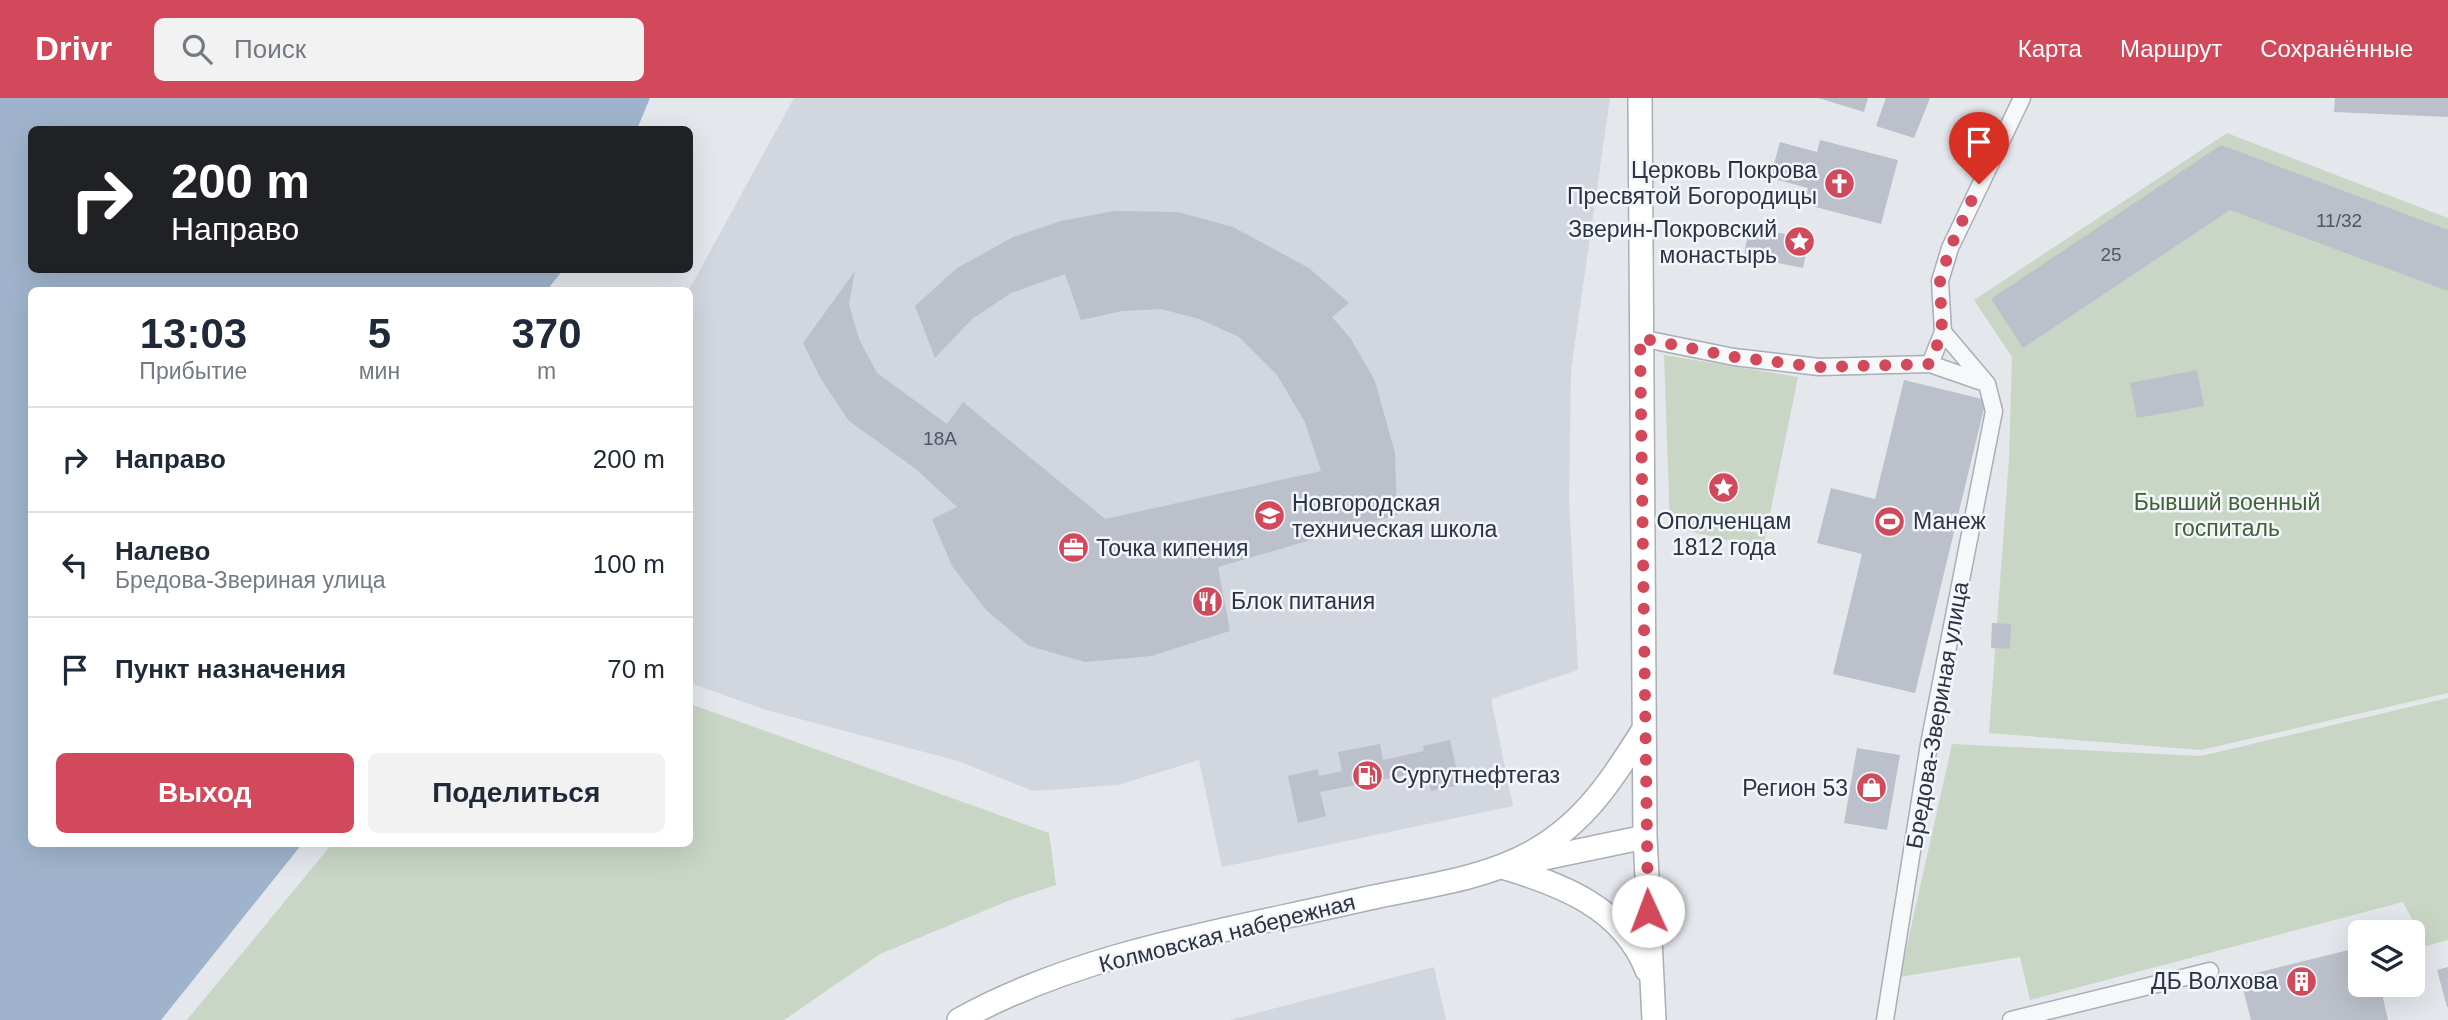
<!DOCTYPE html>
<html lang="ru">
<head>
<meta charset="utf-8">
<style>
	body { margin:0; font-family:Arial,sans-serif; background:#f2f2f3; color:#1f2937; height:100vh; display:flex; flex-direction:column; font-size:26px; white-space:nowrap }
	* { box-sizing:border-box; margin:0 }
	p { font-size:23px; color:#747a83 }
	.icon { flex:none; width:38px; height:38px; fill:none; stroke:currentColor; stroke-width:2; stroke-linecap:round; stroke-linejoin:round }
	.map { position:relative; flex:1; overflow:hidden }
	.side { position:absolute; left:28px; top:189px; width:665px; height:560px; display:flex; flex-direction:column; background:#fff; border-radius:10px; box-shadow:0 7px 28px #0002 }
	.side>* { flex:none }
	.top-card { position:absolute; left:28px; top:28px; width:665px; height:147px; border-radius:10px; box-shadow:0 7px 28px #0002; background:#202124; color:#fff; overflow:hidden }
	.controls { position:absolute; left:2348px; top:822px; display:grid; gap:14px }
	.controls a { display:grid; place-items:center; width:77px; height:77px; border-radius:10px; background:#fff; box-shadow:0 7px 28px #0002; font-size:35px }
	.pin { position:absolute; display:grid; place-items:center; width:60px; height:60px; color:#fff; margin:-72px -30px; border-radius:50% 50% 50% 0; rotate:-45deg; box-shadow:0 0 7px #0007 }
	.pin .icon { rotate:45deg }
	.me { position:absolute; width:77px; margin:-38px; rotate:358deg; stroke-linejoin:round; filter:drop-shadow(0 0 5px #0008) }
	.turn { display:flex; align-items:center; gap:24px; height:147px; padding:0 28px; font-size:32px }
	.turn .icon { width:91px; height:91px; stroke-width:2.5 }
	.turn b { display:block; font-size:49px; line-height:60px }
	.eta { display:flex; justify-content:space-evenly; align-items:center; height:119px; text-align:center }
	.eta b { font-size:42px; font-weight:700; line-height:49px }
	.primary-button { display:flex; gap:14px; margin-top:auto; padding:14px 28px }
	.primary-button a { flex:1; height:80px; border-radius:10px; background:#d1495b; color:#fff; font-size:28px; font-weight:700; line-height:80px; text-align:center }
	.primary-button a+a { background:#f2f2f3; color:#1f2937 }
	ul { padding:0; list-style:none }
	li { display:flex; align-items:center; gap:21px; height:105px; padding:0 28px; border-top:2px solid #e0e1e3 }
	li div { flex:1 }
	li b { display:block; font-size:26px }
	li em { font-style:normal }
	header { display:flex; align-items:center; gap:42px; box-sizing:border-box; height:98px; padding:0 35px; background:#d1495b; color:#fff }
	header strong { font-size:33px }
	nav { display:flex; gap:38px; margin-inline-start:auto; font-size:24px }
	.search { width:490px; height:63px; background:#f2f2f3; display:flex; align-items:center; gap:18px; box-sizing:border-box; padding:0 24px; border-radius:10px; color:#747a83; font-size:26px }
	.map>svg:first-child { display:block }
</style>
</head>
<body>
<header>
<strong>Drivr</strong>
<div class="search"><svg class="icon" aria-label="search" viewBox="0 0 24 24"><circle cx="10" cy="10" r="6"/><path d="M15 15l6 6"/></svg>Поиск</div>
<nav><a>Карта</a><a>Маршрут</a><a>Сохранённые</a></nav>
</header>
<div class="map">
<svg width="2448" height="922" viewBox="0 0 2448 922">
	<rect width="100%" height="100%" fill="#e4e7ec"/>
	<path fill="#d2d6de" d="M794,0H1610L1571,272L1569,402L1578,572L1491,601L1513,708L1222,769L1199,662L1118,687L1033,693L958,663L766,612L690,585L689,192Z
		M1434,869L1446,922H1230Z"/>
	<path fill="#c9d6c5" d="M2227,35L2448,120V595L2201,652L1989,635L2009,361L2012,259L1974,202Z
		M1664,257L1798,279L1763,450L1670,429Z
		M2448,600V842L2426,848L2403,804L2030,902L2020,859L1900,879L1952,646L2201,658Z
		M690,606L1049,735L1056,787L1010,802L880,856L784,922H187L332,746H690Z"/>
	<path fill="#9fb4cc" d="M0,0H650L637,31L32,32V172H563L547,192H32V746H302L161,922H0Z"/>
	<path fill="#bbc0ca" d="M1818,0H1868L1864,14Z
		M1886,0H1930L1914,40L1876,28Z
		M2335,0H2448V19L2334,14Z
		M1820,42L1898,62L1881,126L1804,106L1808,90L1770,80L1780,44L1817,54Z
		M2221,47L2448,132V193L2230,112L2023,250L1991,201Z
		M1114,113L1178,114L1233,129L1309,170L1349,205L1332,219L1351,241L1375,283L1395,355L1397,417L1218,469L1230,533L1151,558L1085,564L1029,548L986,512L952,468L932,421L957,409L916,371L849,323L821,281L803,245L855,173L849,206L859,241L877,275L947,326L963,304L1105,421L1321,373L1305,324L1277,277L1239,239L1199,221L1161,211L1122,213L1081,222L1065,176L1011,195L972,221L935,260L915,208L957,170L1013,139L1061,123Z
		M1749,129L1809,141L1803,170L1744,158Z
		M2197,272L2204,308L2137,320L2130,285Z
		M1904,282L1986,302L1915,595L1833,576L1862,456L1817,445L1831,390L1875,401Z
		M1992,525L2011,526L2010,551L1991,550Z
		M1450,642L1460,687L1431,693L1426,673L1320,694L1326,718L1298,725L1288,678L1318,671L1319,678L1342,673L1338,654L1380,646L1383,662L1424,653L1423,648Z
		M1857,650L1900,657L1887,732L1844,725Z
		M2361,849V887H2380L2388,922H2251L2240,879Z
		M2448,869V909H2447L2437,872Z"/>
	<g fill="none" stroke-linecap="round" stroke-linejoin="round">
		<defs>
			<path id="street" d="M1640,240L1734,259L1819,269L1930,266L1985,285
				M1930,266L1943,234L1940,183L1950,150L2022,0
				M1885,922L1929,646L1994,313L1987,286L1943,234
				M2011,922L2210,873"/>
			<path id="secondary" d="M1640,0L1645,739L1654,922
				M1525,764L1645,739
				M1502,769C1561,786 1623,810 1647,872
				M959,922C1083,853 1232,832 1369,800C1425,788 1486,781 1536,752C1586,723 1614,679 1644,631"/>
		</defs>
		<use href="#street" stroke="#a9aeb7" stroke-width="19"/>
		<use href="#secondary" stroke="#a9aeb7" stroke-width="26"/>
		<use href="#street" stroke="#f7f8fa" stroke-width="16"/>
		<use href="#secondary" stroke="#fff" stroke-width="23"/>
	</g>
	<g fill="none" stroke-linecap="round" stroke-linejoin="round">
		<path stroke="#d1495b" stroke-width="12" stroke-dasharray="0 21.6" d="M1648,813L1640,240L1734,259L1819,269L1930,266L1942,234L1940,183L1950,150L1979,86"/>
	</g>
	<defs>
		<symbol id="church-disc" viewBox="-11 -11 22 22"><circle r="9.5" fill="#d1495b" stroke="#f4f6f9"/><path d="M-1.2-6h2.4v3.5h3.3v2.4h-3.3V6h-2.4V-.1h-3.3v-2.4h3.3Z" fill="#fff"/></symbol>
		<symbol id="sight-disc" viewBox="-11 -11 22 22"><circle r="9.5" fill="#d1495b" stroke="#f4f6f9"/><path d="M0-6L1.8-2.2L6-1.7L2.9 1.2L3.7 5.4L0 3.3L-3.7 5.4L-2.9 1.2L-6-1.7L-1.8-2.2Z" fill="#fff"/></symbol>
		<symbol id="university-disc" viewBox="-11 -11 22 22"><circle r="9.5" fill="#d1495b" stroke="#f4f6f9"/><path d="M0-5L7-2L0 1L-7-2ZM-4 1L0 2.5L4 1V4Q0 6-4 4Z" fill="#fff"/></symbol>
		<symbol id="stadium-disc" viewBox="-11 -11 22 22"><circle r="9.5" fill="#d1495b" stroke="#f4f6f9"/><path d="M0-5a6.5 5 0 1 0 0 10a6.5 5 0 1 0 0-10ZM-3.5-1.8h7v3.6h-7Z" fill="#fff"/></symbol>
		<symbol id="office-disc" viewBox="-11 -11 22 22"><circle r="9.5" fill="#d1495b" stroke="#f4f6f9"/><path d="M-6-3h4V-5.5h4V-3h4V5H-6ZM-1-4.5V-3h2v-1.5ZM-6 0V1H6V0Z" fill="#fff"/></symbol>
		<symbol id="restaurant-disc" viewBox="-11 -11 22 22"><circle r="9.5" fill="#d1495b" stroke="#f4f6f9"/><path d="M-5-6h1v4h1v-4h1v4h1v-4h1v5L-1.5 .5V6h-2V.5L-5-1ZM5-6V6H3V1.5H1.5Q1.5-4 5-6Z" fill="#fff"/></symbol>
		<symbol id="fuel-disc" viewBox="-11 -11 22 22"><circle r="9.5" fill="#d1495b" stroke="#f4f6f9"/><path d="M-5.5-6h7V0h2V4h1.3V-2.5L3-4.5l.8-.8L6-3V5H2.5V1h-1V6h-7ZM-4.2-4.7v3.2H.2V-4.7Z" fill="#fff"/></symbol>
		<symbol id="shop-disc" viewBox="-11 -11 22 22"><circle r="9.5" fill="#d1495b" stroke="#f4f6f9"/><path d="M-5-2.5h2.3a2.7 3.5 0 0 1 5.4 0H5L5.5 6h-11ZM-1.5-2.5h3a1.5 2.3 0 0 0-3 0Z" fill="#fff"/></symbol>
		<symbol id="building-disc" viewBox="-11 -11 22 22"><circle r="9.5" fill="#d1495b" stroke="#f4f6f9"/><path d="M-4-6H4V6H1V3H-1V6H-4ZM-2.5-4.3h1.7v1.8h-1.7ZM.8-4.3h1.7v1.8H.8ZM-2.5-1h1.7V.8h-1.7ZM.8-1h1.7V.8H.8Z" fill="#fff"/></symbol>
	</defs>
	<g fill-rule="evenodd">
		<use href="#church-disc" x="1822" y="68" width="35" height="35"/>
		<use href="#sight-disc" x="1782" y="126" width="35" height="35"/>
		<use href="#sight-disc" x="1706" y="372" width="35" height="35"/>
		<use href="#university-disc" x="1252" y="400" width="35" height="35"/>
		<use href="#stadium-disc" x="1872" y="406" width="35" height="35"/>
		<use href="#office-disc" x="1056" y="432" width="35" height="35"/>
		<use href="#restaurant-disc" x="1190" y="486" width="35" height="35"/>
		<use href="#fuel-disc" x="1350" y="660" width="35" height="35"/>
		<use href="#shop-disc" x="1854" y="672" width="35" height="35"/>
		<use href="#building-disc" x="2284" y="866" width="35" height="35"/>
	</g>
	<g text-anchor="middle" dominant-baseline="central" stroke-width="5" stroke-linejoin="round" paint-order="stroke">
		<g font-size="19" fill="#4f5766">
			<text x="2339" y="122">11/32</text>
			<text x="2111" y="156">25</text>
			<text x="940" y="340">18А</text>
		</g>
		<g font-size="23" fill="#2b3445" stroke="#f4f6f9" text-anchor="start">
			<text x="1817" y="72" text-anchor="end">Церковь Покрова<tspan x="1817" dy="26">Пресвятой Богородицы</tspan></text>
			<text x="1777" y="131" text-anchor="end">Зверин-Покровский<tspan x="1777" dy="26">монастырь</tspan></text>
			<text x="1292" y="405">Новгородская<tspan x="1292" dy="26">техническая школа</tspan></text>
			<text x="1724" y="423" text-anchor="middle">Ополченцам<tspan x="1724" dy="26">1812 года</tspan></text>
			<text x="1913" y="423">Манеж</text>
			<text x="1096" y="450">Точка кипения</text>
			<text x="1231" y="503">Блок питания</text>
			<text x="1391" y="677">Сургутнефтегаз</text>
			<text x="1848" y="690" text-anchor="end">Регион 53</text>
			<text x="2278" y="883" text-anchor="end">ДБ Волхова</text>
		</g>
		<g font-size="23" fill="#3f6138" stroke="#f4f6f9">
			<text x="2227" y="404">Бывший военный<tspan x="2227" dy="26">госпиталь</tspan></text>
		</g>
		<g font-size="23" fill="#2b3445" stroke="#f4f6f9">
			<text transform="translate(1937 617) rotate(-80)">Бредова-Звериная улица</text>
			<text transform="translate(1227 835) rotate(-14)">Колмовская набережная</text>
		</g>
	</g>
</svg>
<div class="controls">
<a><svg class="icon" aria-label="layers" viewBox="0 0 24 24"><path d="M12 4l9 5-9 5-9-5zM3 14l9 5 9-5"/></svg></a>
</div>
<div class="pin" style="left:1979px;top:86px;background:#d93025"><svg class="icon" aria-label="arrive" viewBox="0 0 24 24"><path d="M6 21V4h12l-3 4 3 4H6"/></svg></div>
<svg class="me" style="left:1648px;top:813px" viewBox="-20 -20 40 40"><circle r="19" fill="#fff"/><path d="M0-13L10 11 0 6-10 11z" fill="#d1495b"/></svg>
<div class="top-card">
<div class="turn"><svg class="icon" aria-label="right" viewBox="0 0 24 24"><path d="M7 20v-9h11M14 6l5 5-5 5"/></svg><div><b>200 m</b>Направо</div></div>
</div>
<section class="side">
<div class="eta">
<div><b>13:03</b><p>Прибытие</p></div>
<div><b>5</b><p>мин</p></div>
<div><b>370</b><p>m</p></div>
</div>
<ul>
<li><svg class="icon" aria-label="right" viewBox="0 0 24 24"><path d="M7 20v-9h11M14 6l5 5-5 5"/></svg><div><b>Направо</b></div><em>200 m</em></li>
<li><svg class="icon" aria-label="left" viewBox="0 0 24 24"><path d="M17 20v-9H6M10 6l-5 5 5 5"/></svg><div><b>Налево</b><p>Бредова-Звериная улица</p></div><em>100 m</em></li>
<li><svg class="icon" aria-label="arrive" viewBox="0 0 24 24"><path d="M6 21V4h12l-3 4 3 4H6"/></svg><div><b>Пункт назначения</b></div><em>70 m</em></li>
</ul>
<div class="primary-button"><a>Выход</a><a>Поделиться</a></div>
</section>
</div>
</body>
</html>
